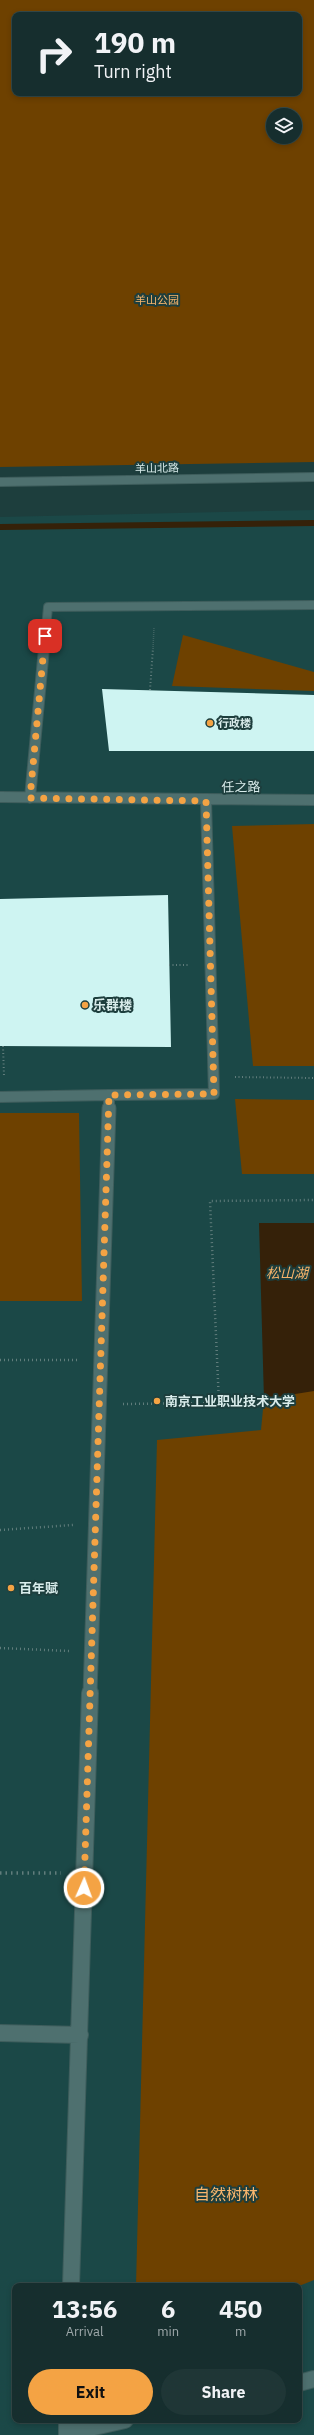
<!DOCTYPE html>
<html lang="en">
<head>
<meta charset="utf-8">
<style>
	body { margin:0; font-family:"IBM Plex Sans","Noto Sans SC",sans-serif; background:#1f3636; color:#f1f3f6; height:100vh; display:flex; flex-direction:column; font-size:15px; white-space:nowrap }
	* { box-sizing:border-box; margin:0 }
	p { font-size:13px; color:#9ea8aa }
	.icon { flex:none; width:22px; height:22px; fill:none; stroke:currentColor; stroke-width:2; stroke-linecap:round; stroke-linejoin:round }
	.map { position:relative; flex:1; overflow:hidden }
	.details { position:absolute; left:12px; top:2283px; width:290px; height:140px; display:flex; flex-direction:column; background:#162e2e; border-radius:8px; box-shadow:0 2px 6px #0003,0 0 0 1px #354a4a }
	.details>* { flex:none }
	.hud { position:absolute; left:12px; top:12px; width:290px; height:84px; border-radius:8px; box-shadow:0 2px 6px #0003,0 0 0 1px #354a4a; background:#162e2e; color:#f1f3f6; overflow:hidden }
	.controls { position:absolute; left:266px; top:108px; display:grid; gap:8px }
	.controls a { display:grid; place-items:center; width:36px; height:36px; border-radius:50%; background:#162e2e; box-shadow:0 2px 6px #0003,0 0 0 1px #354a4a; font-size:20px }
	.pin { position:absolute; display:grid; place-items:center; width:34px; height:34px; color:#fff; margin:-17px; border-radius:8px; box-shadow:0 2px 6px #0006 }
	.me { position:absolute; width:44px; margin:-22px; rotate:2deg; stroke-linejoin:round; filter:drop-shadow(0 0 3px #0008) }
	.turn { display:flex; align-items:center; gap:14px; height:84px; padding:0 16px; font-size:18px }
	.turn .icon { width:52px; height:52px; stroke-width:2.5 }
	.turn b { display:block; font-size:28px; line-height:34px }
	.eta { display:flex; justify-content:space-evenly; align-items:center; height:68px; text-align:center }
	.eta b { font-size:24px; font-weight:800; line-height:28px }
	.primary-button { display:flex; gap:8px; margin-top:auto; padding:8px 16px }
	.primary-button a { flex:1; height:46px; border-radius:24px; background:#f4a344; color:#111; font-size:16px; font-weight:800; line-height:46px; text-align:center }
	.primary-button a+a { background:#1f3636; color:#f1f3f6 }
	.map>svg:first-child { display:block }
</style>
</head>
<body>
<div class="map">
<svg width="314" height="2435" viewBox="0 0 314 2435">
	<rect width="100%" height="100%" fill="#1d3e3d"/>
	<path fill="#1b4847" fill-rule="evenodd" d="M314,510V2435H0V517ZM15,2286H299V2420H15Z"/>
	<path fill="#6e4100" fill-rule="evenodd" d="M0,0H314V462L0,467ZM15,15H299V93H15ZM273,115H295V137H273Z
		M183,635L314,672V691L172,686Z
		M314,824V1066H253L232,826Z
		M235,1099L314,1100V1174H242Z
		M0,1113H79L82,1301H0Z
		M314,1389V2280L299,2286H136L157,1440L261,1430L264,1399Z"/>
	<path fill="#352109" d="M259,1223H314V1391L264,1399Z"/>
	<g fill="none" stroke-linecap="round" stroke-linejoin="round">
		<path stroke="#352109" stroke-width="6" d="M0,527L314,523"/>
	</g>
	<path fill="#cef4f2" d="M102,689L314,695V751H109Z
		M168,895L171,1047L0,1046V899Z"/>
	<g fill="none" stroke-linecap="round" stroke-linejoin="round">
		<defs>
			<path id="street-far3" d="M44,649L48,607L314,605"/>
			<path id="street-far2" d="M0,797L314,800
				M30,798L44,648
				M0,1097L109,1095
				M109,1109V1095L214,1094L206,801"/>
			<path id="street-far1" d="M90,1694L109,1108"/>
			<path id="street" d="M0,2033L80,2035
				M71,2286L90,1693
				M299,2383L314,2379
				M67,2420V2435
				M67,2433L125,2420"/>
			<path id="secondary" d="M0,482L314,477"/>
		</defs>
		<use href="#street-far3" stroke="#3e5d5c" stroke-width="10"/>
		<use href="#street-far2" stroke="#3e5d5c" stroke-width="12"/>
		<use href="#street-far1" stroke="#3e5d5c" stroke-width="15"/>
		<use href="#street" stroke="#3e5d5c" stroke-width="18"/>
		<use href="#secondary" stroke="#3e5d5c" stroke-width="10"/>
		<path stroke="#617d7c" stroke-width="1.5" stroke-dasharray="0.5 1.5" stroke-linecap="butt" d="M153,649L154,627"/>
		<path stroke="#617d7c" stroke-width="2" stroke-dasharray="1 2.5" stroke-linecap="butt" d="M150,690L153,648
			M169,965H190
			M3,1046L4,1076
			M235,1077L314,1078"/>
		<path stroke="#617d7c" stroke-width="2.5" stroke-dasharray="1 3" stroke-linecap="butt" d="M0,1360H79
			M123,1404L219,1403L210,1201L314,1200
			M0,1530L73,1525
			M0,1648L69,1651"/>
		<path stroke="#617d7c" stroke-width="3.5" stroke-dasharray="1.5 4" stroke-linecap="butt" d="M0,1873H61"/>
		<use href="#street-far3" stroke="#4e706f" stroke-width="8"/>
		<use href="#street-far2" stroke="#4e706f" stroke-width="10"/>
		<use href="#street-far1" stroke="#4e706f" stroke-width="13"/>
		<use href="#street" stroke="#4e706f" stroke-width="16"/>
		<use href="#secondary" stroke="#4e706f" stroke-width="8"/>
	</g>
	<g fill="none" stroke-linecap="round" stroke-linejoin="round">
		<path stroke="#f4a344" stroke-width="7" stroke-dasharray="0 12.6" d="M45,636L30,798L206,801L214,1094L109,1095L84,1888"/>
	</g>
	<g fill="#f4a344" stroke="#1d3e3d" stroke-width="1.5">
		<circle cx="210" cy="723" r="4"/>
		<circle cx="85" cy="1005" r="4"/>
		<circle cx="157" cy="1401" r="4"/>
		<circle cx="11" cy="1588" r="4"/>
	</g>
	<g text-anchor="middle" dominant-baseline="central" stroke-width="4" stroke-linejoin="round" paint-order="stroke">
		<g font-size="11" fill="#f9b66d" stroke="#1d3e3d">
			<text x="157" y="300">羊山公园</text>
		</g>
		<g font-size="11" fill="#d9eceb" stroke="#1d3e3d">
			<text transform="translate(157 468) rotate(-1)">羊山北路</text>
		</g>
		<g font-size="11" font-weight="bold" fill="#d9eceb" stroke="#1d3e3d" text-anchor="start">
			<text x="218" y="723">行政楼</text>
		</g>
		<g font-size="13" fill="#d9eceb" stroke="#1d3e3d">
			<text transform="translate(241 787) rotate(-1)">任之路</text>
		</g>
		<g font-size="13" font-weight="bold" fill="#d9eceb" stroke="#1d3e3d" text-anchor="start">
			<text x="93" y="1005">乐群楼</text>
			<text x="165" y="1401">南京工业职业技术大学</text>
			<text x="19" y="1588">百年赋</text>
		</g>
		<g font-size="14" font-style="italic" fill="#f6b36a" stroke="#1d3e3d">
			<text x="287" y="1273">松山湖</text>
		</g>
		<g font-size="16" fill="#f9b66d" stroke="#1d3e3d">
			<text x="226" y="2194">自然树林</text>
		</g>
	</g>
</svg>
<div class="controls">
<a><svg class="icon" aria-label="layers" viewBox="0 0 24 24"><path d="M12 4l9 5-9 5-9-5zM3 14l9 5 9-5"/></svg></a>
</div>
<div class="pin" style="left:45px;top:636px;background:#d93025"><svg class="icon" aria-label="arrive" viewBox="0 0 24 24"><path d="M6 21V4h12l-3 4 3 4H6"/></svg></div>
<svg class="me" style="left:84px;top:1888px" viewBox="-20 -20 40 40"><circle r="17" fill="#f4a344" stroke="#fff" stroke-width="3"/><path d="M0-11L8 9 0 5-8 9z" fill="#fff"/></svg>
<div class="hud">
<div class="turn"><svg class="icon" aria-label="right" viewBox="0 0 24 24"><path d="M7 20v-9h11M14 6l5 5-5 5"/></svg><div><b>190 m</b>Turn right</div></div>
</div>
<section class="details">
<div class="eta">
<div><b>13:56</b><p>Arrival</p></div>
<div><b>6</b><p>min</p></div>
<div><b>450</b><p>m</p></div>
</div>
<div class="primary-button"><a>Exit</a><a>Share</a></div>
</section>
</div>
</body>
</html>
